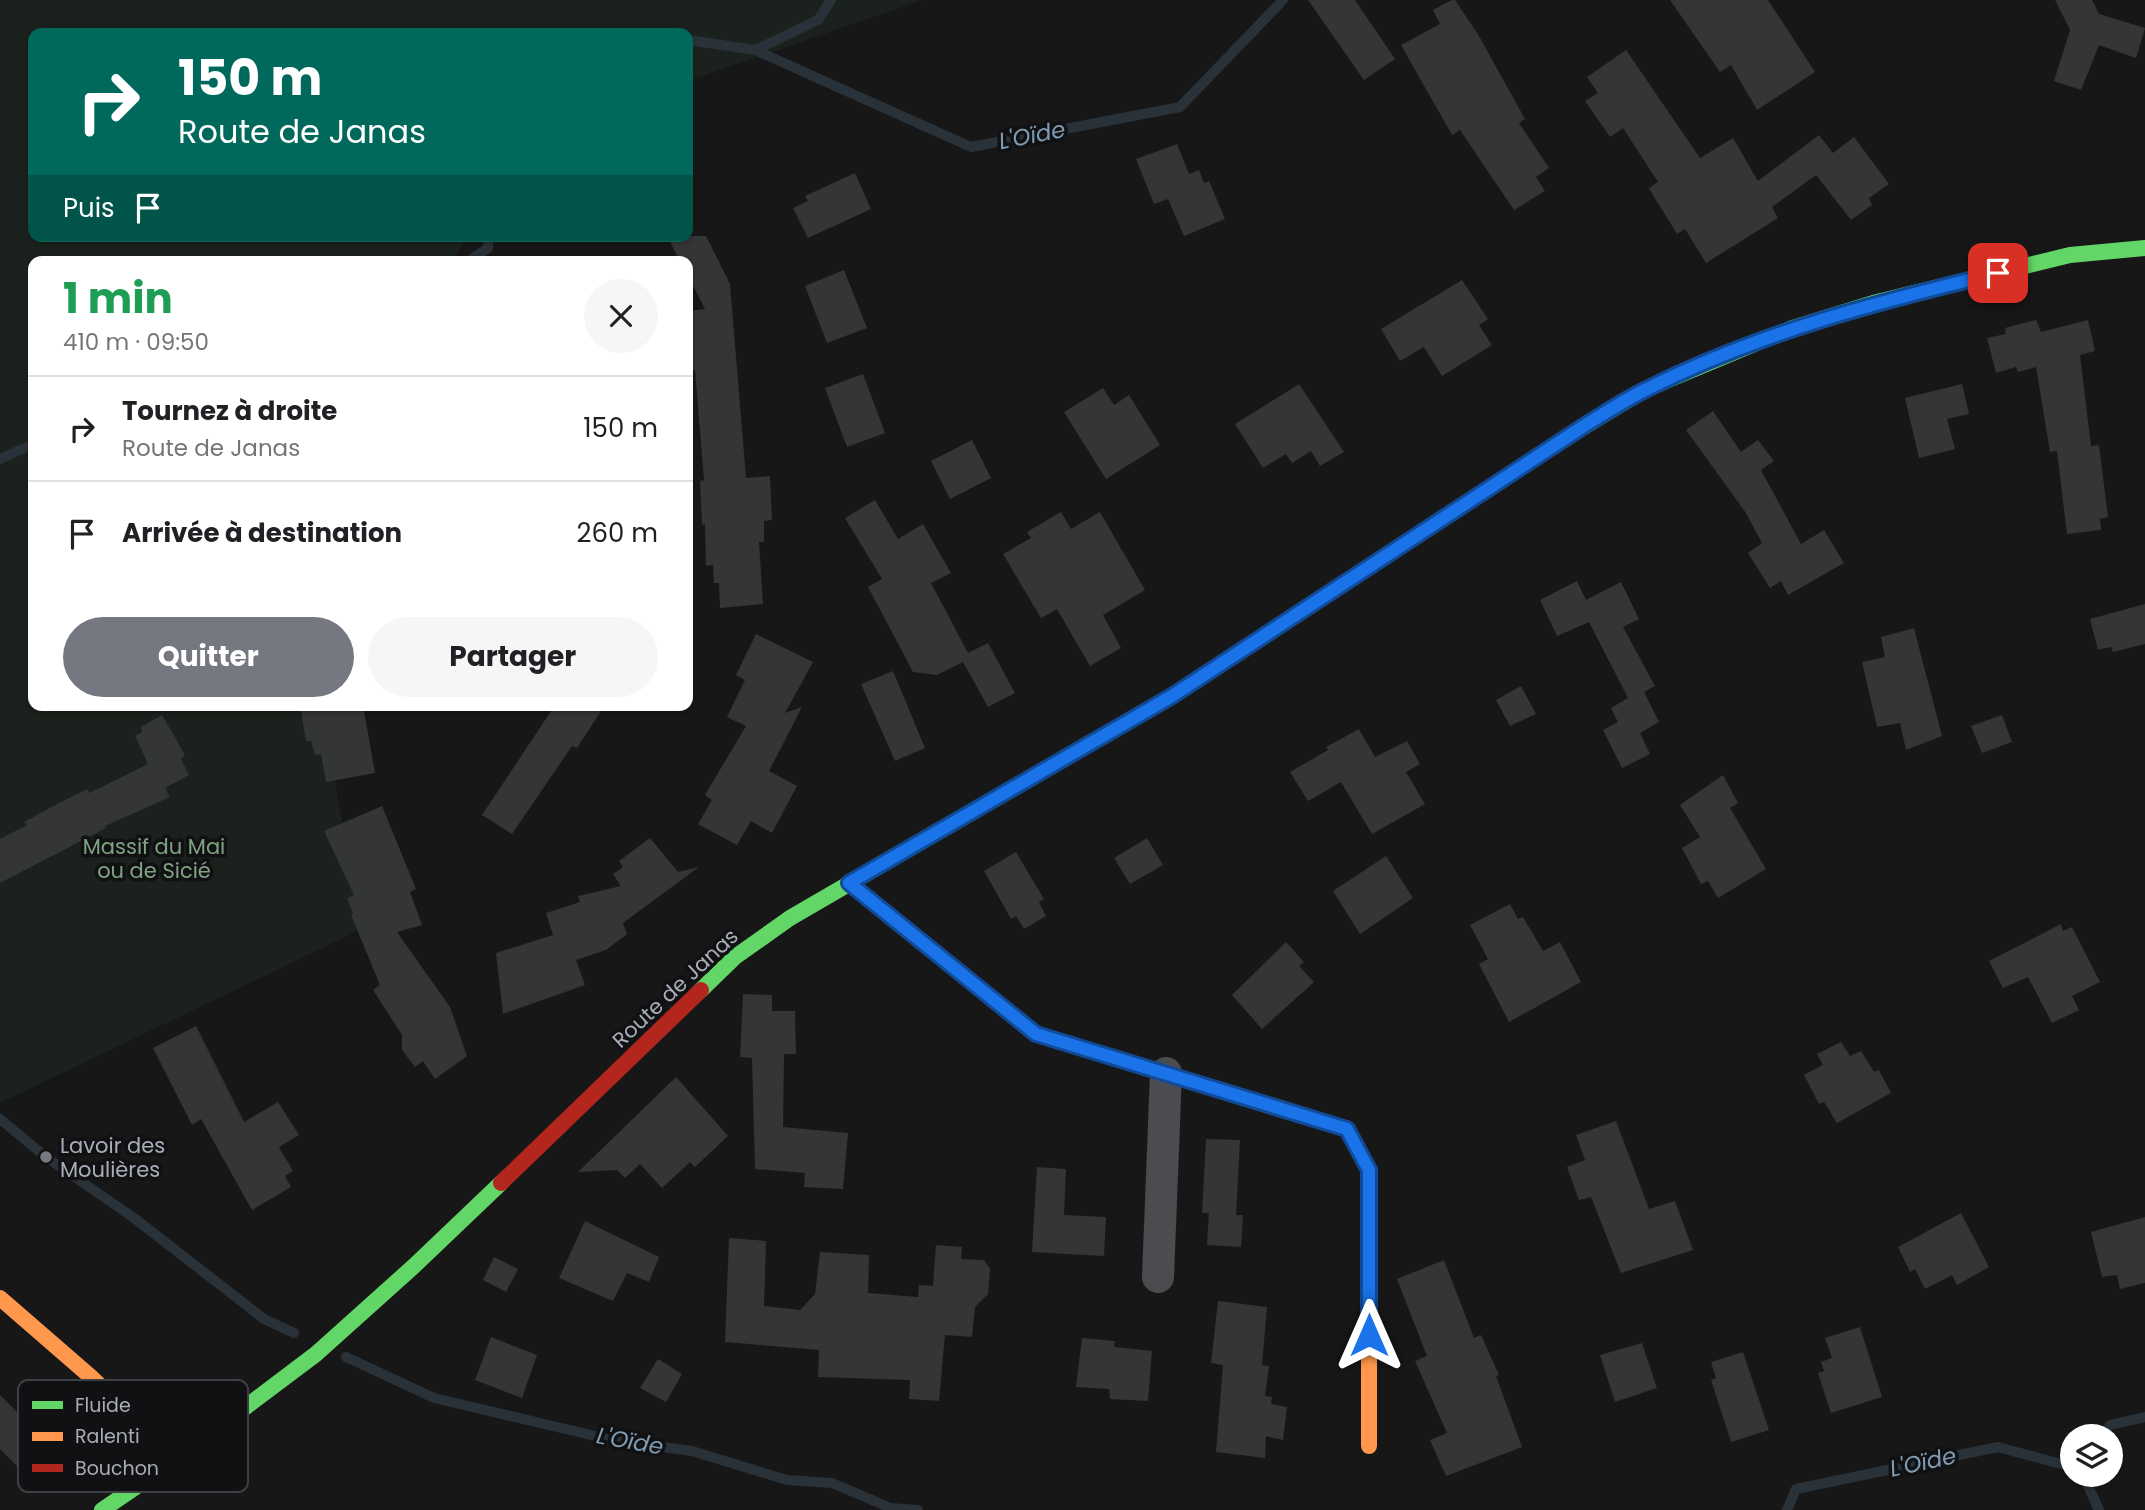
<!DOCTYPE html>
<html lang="fr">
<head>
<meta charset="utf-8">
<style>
	body { margin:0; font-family:Poppins,sans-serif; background:#f6f6f6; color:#202124; height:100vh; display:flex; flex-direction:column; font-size:26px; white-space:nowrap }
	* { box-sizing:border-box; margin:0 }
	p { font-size:23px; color:#757577 }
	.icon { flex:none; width:38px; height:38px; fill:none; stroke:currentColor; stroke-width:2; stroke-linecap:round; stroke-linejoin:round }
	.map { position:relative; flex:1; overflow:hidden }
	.side { position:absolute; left:28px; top:256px; width:665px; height:455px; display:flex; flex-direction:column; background:#fff; border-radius:14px; box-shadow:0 2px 5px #0004 }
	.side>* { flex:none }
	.top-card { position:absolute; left:28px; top:28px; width:665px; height:214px; border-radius:14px; box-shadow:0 2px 5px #0004; background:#00695c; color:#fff; overflow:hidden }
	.controls { position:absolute; left:2060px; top:1424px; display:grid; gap:14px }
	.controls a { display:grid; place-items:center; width:63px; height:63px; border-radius:50%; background:#fff; box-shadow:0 2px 5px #0004; font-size:35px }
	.pin { position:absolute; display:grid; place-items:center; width:60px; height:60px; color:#fff; margin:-30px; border-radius:14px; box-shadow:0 4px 10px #0006 }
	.me { position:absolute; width:77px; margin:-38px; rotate:0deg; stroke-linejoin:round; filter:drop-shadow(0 0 5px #0008) }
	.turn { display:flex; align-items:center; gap:24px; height:147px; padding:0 35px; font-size:32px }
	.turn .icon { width:91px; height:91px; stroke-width:2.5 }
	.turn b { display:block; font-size:49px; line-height:60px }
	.then { display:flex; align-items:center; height:66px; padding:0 35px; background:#0003; gap:14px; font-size:26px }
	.round { display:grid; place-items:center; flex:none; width:74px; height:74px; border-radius:37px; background:#f6f6f6 }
	.headline { display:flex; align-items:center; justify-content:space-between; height:119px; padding:0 35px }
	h1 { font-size:42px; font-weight:700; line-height:52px; color:#1e9e55 }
	.cta { display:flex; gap:14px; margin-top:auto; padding:14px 35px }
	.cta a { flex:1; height:80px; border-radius:42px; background:#757880; color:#fff; font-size:28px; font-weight:700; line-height:80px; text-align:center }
	.cta a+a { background:#f6f6f6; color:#202124 }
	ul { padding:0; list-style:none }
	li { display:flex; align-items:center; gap:21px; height:105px; padding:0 35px; border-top:2px solid #e0e0e0 }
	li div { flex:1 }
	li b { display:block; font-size:26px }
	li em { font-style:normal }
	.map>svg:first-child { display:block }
</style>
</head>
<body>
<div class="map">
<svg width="2145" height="1510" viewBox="0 0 2145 1510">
	<rect width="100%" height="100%" fill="#171717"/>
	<path fill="#1b211c" d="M0,0H922L688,81V33H33V236H469L452,261H33V705H321L362,929L0,1103Z"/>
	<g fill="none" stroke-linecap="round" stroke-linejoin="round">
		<path stroke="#2a3239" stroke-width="10" d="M688,40L755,50L971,147L1180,107L1283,0
			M755,50L818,20L831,0
			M469,261L488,248L489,236
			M0,459L33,444
			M0,1119L46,1157L134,1218L264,1319L294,1333
			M346,1357L434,1398L612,1440L692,1451L787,1480L832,1483L891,1508L918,1510
			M2102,1437L2110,1425L2145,1417
			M2083,1475L2099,1510
			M1787,1510L1796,1489L1998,1447L2072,1467"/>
	</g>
	<path fill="#343537" d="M1308,0H1355L1395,59L1364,80Z
		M1452,0H1455L1479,36L1525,119L1519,123L1549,168L1536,177L1545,191L1514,210L1460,130L1452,135L1401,45L1440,24L1433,10Z
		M1670,0H1768L1815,72L1757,110L1731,65L1720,72Z
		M2055,0H2092L2099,14L2145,28L2136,58L2099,45L2081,90L2054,81L2070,30Z
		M1626,50L1700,158L1733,138L1758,181L1819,135L1833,153L1854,137L1889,184L1869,198L1872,205L1851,220L1816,175L1772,207L1778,218L1706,263L1685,229L1677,234L1656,200L1649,188L1658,182L1623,128L1610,137L1585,101L1598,93L1587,77Z
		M1177,144L1189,174L1199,170L1204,183L1209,181L1225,219L1184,236L1168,199L1154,204L1136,159Z
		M855,173L871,209L808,238L793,208L808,201L805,196Z
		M667,236H706L730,284L746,478L770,476L772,520L764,521V542H759L763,604L720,608L719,583H714L713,565L706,566L705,524L702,525L700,481L704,480L695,370L688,371V311L705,309L688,276V261H680Z
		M844,270L867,328L827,343L805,286Z
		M1462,280L1488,319L1479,325L1492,345L1442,376L1424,347L1400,361L1381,329Z
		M2036,320L2041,332L2088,320L2095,351L2080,355L2091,446L2099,445L2108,517L2100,519L2101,530L2067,534L2057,451L2050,452L2036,367L2018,372L2016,367L1996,373L1987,338L2006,334L2005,328Z
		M863,374L885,433L847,447L825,388Z
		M1299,384L1344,452L1320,466L1311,451L1292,463L1286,454L1263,468L1235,424Z
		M1962,384L1969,414L1947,419L1955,449L1919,458L1905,398Z
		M1103,388L1114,405L1129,395L1160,445L1106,479L1064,412Z
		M1713,411L1741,452L1758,440L1774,461L1761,470L1801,544L1824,530L1844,563L1788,595L1781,581L1770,588L1748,553L1762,543L1746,513L1686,430Z
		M972,440L991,478L950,499L931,461Z
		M875,500L898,539L923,524L951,573L931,583L968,653L988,643L1015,693L988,707L963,662L937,675L913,672L868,587L882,579L845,518Z
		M1061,512L1071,529L1100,512L1145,590L1103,615L1121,648L1090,666L1057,609L1041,618L1003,554L1031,538L1027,532Z
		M1577,581L1586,600L1621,582L1639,619L1623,627L1655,686L1644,692L1659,722L1640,733L1650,754L1622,768L1603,730L1618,722L1611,708L1628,698L1589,622L1557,636L1540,600Z
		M2145,604V644L2113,652L2111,647L2098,650L2090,619Z
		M1914,628L1942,736L1906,750L1900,723L1877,727L1862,662L1885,657L1881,637Z
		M756,634L813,662L785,713L802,707L769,771L797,786L772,833L751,821L737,845L698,824L712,800L705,795L746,726L727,717L745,680L736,675Z
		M893,671L925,748L895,761L861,684Z
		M1521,686L1536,714L1510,726L1496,700Z
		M300,705H363L375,773L326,782L321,754L315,755L311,741H306Z
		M555,705H605L577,748L572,746L512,834L482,815Z
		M162,715L185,755L181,759L189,775L165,788L170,797L105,826L106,828L0,883V839L27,825L24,822L59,803L87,789L89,793L148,764L135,736L142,732L141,727Z
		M2002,715L2012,742L1982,753L1971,726Z
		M1359,729L1375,757L1407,741L1420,764L1406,772L1425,804L1372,834L1341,782L1308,801L1290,772L1328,750L1326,747Z
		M1723,775L1738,803L1730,808L1766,869L1718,898L1708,881L1701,884L1682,848L1700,837L1680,805Z
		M382,806L416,889L410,892L422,925L397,932L450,1007L467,1056L435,1079L423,1061L415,1067L402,1050V1035L373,990L380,985L351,915L353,914L347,898L354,895L324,831Z
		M650,838L678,872L699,867L623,923L627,934L606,950L576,960L585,985L503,1014L496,953L553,935L546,913L580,902L578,896L621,886L613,874L623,867L619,861Z
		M1147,838L1163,865L1130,884L1114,858Z
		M1016,852L1044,899L1039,902L1046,916L1024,929L1016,916L1011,919L984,871Z
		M1386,856L1413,898L1360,934L1333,891Z
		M1510,904L1518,919L1523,917L1543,951L1560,942L1581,982L1509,1022L1479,964L1488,959L1470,925Z
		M2061,924L2063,931L2072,927L2100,982L2072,996L2079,1010L2052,1023L2028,977L2003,988L1989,961Z
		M1286,942L1304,962L1299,966L1314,982L1262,1029L1232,995Z
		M743,994L772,995V1011H795L796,1054H784L783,1127L848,1133L843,1189L804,1187L805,1173L755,1169L752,1058L740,1057Z
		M196,1026L244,1122L278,1102L299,1135L279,1147L293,1171L285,1176L291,1187L252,1210L201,1119L192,1125L153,1048Z
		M1841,1042L1850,1056L1861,1051L1874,1072L1879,1070L1891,1093L1837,1123L1824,1102L1819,1104L1804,1075L1823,1065L1817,1054Z
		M676,1077L728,1136L695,1167L690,1162L662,1188L640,1164L625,1178L617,1170L578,1172Z
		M1616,1121L1649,1209L1675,1201L1693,1250L1621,1273L1591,1197L1579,1200L1567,1167L1585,1160L1576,1135Z
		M1206,1139L1240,1140L1236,1215H1243L1241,1247L1207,1245L1209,1213H1202Z
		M1037,1167L1066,1169L1064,1215L1106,1217L1104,1256L1032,1252Z
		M1961,1213L1989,1267L1957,1285L1952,1275L1925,1289L1915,1269L1910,1272L1898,1247Z
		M2145,1217V1283L2120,1289L2117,1275L2102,1277L2091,1232Z
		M585,1221L659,1257L649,1282L627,1273L613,1301L559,1278Z
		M729,1238L766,1241L764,1306L800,1310L815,1294L820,1252L869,1255L868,1293L918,1297L919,1285L933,1286L936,1245L962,1247L961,1259L984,1260L990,1269L988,1294L975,1307L972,1337L945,1335L939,1401L909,1399L910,1380L818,1377L819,1350L725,1342Z
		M494,1257L518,1269L506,1292L483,1280Z
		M1444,1260L1474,1338L1481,1335L1499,1375L1496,1376L1522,1447L1446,1476L1430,1440L1447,1433L1415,1361L1427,1356L1397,1279Z
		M1218,1301L1267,1307L1262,1365L1269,1366L1265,1396L1272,1397L1271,1404L1287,1407L1283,1440L1266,1436L1265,1458L1216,1452L1223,1365L1211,1363Z
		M1860,1327L1882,1397L1831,1413L1818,1373L1824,1371L1821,1362L1832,1358L1825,1338Z
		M491,1337L537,1355L522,1398L475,1380Z
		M1082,1338L1115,1341L1114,1347L1152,1351L1148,1401L1110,1399L1109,1389L1076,1387Z
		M1642,1343L1657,1388L1615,1402L1600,1355Z
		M1743,1352L1769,1430L1731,1442L1711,1380L1716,1378L1711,1362Z
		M658,1359L682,1374L666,1402L640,1388Z
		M0,1395L33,1428L31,1430L43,1442L18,1467L0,1449Z"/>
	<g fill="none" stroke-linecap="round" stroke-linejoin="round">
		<path stroke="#4b4c50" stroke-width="32" d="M1158,1277L1166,1073"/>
		<path stroke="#63d668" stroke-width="16" d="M1574,433L1646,389L1793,328L1877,302L2070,255L2145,248
			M849,883L1036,1034L1137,1065
			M701,990L735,957L790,918L1172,696L1296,615
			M102,1510L177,1459L316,1354L414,1266L501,1183"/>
		<path stroke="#ff974d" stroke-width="16" d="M1137,1065L1347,1129L1369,1170V1446
			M0,1298L91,1377L177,1459"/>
		<path stroke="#b3261e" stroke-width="16" d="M1296,615L1574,433
			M501,1183L701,990"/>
	</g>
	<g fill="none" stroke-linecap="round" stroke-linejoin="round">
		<defs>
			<path id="route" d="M1369,1335V1170L1347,1129L1036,1034L849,883L1172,696L1587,424C1607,412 1626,399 1647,389C1758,333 1877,302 1998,273"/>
		</defs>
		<use href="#route" stroke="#114b97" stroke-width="18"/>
		<use href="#route" stroke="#1a73e8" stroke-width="12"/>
	</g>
	<circle fill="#757880" stroke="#111113" stroke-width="2.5" cx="46" cy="1157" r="7"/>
	<g text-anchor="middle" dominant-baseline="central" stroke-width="7" stroke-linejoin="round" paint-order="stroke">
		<g font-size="21" fill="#7fa381" stroke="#111113">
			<text x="154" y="846">Massif du Mai<tspan x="154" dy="24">ou de Sicié</tspan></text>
		</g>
		<g font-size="21" fill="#a8adb8" stroke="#111113">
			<text transform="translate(675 988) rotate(-43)">Route de Janas</text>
		</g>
		<g font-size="21" fill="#a8adb8" stroke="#111113" text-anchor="start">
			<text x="60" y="1145">Lavoir des<tspan x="60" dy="24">Moulières</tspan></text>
		</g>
		<g font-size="23" font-style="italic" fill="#7f9bb3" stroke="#111113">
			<text transform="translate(1032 135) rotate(-11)">L'Oïde</text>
			<text transform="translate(630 1441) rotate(10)">L'Oïde</text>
			<text transform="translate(1923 1462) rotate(-12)">L'Oïde</text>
		</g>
	</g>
	<rect x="18" y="1380" width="230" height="112" rx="10" fill="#111113" stroke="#3e4045" stroke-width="2"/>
	<rect x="32" y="1401" width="31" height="8" fill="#63d668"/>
	<rect x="32" y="1432" width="31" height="9" fill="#ff974d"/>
	<rect x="32" y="1464" width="31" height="8" fill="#b3261e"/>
	<g font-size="19" fill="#a8adb8">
		<text x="75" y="1412">Fluide</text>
		<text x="75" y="1443">Ralenti</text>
		<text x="75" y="1475">Bouchon</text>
	</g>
</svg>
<div class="controls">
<a><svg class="icon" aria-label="layers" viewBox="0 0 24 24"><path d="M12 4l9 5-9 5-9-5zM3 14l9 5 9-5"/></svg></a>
</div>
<div class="pin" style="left:1998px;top:273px;background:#d93025"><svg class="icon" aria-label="arrive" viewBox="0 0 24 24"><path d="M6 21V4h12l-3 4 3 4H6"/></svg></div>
<svg class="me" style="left:1369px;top:1335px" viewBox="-20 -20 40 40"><path d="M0-17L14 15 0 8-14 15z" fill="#1a73e8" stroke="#fff" stroke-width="4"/></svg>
<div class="top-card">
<div class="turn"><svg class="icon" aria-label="right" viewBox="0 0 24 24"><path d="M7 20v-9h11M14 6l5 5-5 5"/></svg><div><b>150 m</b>Route de Janas</div></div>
<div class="then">Puis<svg class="icon" aria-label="arrive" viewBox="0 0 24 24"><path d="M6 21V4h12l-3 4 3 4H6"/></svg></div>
</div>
<section class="side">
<div class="headline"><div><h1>1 min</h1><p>410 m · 09:50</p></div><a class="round"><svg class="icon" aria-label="close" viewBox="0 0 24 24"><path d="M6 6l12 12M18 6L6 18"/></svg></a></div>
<ul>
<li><svg class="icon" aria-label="right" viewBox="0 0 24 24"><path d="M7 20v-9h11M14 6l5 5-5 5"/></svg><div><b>Tournez à droite</b><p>Route de Janas</p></div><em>150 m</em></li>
<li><svg class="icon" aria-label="arrive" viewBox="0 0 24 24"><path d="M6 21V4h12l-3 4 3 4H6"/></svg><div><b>Arrivée à destination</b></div><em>260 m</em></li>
</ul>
<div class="cta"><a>Quitter</a><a>Partager</a></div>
</section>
</div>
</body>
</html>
